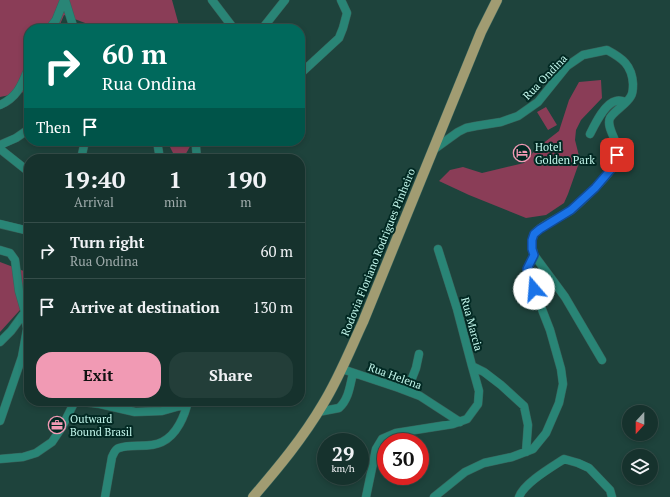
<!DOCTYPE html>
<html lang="en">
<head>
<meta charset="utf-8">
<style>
	body { margin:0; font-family:"PT Serif",serif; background:#233e39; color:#f1f3f6; height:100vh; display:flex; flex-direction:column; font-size:15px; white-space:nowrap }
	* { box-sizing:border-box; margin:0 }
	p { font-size:13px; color:#9eaaaa }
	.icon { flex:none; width:22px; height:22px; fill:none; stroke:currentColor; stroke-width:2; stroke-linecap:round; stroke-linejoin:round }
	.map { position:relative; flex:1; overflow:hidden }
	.side { position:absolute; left:24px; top:154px; width:281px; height:252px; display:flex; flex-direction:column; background:#16322d; border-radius:16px; box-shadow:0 2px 6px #0003,0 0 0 1px #354d49 }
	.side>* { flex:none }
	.hud { position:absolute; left:24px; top:24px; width:281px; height:122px; border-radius:16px; box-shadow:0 2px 6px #0003,0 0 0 1px #354d49; background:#00695c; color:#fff; overflow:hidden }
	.needle { width:26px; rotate:201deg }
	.buttons { position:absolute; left:622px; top:405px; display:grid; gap:8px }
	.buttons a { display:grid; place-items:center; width:36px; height:36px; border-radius:50%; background:#16322d; box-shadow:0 2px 6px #0003,0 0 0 1px #354d49; font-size:20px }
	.speed { position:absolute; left:317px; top:433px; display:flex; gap:8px; font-size:20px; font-weight:700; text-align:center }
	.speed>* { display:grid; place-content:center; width:52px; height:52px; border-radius:50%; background:#16322d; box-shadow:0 2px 6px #0003,0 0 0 1px #354d49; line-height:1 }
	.speed small { font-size:10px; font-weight:400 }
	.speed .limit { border:6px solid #d22; background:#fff; color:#111 }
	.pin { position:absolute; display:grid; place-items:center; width:34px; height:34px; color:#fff; margin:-17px; border-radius:8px; box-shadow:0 2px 6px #0006 }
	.me { position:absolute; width:44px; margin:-22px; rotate:342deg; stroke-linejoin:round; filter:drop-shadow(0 0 3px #0008) }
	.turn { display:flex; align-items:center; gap:14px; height:84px; padding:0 12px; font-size:18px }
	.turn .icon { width:52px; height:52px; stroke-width:2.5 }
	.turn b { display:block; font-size:28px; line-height:34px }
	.then { display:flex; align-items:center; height:38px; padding:0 12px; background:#0003; gap:8px; font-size:15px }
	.eta { display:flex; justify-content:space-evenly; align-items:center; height:68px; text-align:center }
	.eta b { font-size:24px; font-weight:600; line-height:28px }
	.action { display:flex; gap:8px; margin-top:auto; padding:8px 12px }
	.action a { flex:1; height:46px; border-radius:16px; background:#f19ab4; color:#111; font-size:16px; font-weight:600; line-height:46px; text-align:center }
	.action a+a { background:#233e39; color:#f1f3f6 }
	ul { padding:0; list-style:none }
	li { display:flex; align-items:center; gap:12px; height:56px; padding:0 12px; border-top:1px solid #354d49 }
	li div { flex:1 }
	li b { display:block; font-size:15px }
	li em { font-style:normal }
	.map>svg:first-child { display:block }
</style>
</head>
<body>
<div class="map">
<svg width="670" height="497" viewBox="0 0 670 497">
	<rect width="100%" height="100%" fill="#1e433c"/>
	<path fill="#8a3d57" d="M0,0H172L180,29H101L64,15L58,29H29V91L0,97Z
		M601,80L602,98L581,120L576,130L575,140L580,160L568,194L564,203L546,215L526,218L469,195L439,181L450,170L463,167L482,173L524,163L537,148L559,131L569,100L579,82Z
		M546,107L557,125L548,130L537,112Z
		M167,141H193L183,159H176Z
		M0,262L29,273V300L0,332Z"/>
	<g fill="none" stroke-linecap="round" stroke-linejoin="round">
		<defs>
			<path id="minor" d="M65,0L74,29
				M212,0L234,29
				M49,29L56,20L64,0
				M262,29L285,0
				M300,74L339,38L343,28L347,13L341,0
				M0,105C18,97 22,84 29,67
				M590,134C595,124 605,103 616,101C619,100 623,101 626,102
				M157,141L160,159
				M0,145L16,138L29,129
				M0,149L29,172
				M433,150L458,132L466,128L476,126L501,122L518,116L538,102L567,66L583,55L607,50C622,58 632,65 633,84C633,88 633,93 631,96C627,104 614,111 610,118C606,126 616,139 617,147C620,163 605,178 595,188C588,195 577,206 570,211C561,217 540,225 534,234C531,240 532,248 534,255L565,297L602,360
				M81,159L85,141
				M197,159L196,147L198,141
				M0,224L29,231
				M438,249L457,309L472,366L484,372L501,385L524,406L528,425L526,452
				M0,250L10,253L15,260L19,291L25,312L11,331L0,342
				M342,369L399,388L420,396L460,422
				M407,391L416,368L419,354
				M75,401L100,404L135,412L162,411L187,404
				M318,412L339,408C349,399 350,385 353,373
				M0,421L22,357L27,329L25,312
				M0,459L23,457L36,453L52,442L62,427L75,401
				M105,497L112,457C114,453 115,449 119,448C133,443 148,449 162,442C177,435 185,415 188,401
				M366,497L376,449L382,439L396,433L453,424L467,419L478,404L479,391L472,366
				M434,497L465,472L484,463L512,457L533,449L546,433L559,403L563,384L561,369L550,330L534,289L527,269L534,255
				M519,497C524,483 552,467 564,459L578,463L589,468L610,490L612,497"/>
			<path id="major" d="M253,497C278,468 303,438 323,404C339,378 350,350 363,322L481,32L497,0"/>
		</defs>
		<use href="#minor" stroke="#38635b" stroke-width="9"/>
		<use href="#major" stroke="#38635b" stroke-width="11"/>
		<use href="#minor" stroke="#298576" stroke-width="8"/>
		<use href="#major" stroke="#a19c72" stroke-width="10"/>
	</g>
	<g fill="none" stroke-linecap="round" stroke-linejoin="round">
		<defs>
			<path id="route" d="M534,289L527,269L534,255L532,249V240L534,234L540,229L571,210L595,188L613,167L617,155"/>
		</defs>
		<use href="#route" stroke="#114b97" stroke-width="10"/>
		<use href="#route" stroke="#1a73e8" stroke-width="7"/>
	</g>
	<defs>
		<symbol id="hotel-ring" viewBox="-11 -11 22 22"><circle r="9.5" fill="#022923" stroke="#f19ab4" stroke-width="1.5"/><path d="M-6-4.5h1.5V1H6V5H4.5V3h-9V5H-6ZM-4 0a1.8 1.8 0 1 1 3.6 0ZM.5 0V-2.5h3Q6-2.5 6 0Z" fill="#f19ab4"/></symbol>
		<symbol id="office-ring" viewBox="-11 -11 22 22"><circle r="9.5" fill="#022923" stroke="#f19ab4" stroke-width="1.5"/><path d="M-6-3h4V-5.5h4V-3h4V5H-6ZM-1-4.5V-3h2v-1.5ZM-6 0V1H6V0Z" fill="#f19ab4"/></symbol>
	</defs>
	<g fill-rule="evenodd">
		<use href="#hotel-ring" x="512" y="143" width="20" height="20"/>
		<use href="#office-ring" x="47" y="415" width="20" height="20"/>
	</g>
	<g text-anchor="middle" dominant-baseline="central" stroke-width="4" stroke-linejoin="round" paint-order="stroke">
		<g font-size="11" fill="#c3f7ec" stroke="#022923">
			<text transform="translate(545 77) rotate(-46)">Rua Ondina</text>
			<text transform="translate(378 252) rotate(-68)">Rodovia Floriano Rodrigues Pinheiro</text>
			<text transform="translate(472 324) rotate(75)">Rua Marcia</text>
			<text transform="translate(395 376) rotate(20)">Rua Helena</text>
		</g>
		<g font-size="11" fill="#c3f7ec" stroke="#022923" text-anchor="start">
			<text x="535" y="147">Hotel<tspan x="535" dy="13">Golden Park</tspan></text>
			<text x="70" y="419">Outward<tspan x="70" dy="13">Bound Brasil</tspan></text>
		</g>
	</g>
</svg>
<div class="buttons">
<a><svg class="needle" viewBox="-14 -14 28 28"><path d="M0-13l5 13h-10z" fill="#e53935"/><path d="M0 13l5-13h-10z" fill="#9eaaaa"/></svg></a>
<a><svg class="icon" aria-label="layers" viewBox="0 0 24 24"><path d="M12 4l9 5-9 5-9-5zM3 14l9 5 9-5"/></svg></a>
</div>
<div class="speed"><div>29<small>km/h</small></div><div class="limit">30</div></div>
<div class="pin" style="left:617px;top:155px;background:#d93025"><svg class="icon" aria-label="arrive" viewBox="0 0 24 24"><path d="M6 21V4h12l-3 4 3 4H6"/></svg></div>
<svg class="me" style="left:534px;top:289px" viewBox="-20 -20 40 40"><circle r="19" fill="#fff"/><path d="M0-13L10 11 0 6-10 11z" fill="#1a73e8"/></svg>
<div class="hud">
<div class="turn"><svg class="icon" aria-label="right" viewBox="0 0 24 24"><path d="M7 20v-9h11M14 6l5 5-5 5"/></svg><div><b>60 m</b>Rua Ondina</div></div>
<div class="then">Then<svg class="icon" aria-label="arrive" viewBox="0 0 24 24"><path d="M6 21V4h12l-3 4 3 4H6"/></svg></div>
</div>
<section class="side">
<div class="eta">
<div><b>19:40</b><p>Arrival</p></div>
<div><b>1</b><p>min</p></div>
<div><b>190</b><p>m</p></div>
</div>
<ul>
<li><svg class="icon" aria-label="right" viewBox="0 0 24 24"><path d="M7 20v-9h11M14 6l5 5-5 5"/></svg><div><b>Turn right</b><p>Rua Ondina</p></div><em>60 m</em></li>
<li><svg class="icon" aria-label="arrive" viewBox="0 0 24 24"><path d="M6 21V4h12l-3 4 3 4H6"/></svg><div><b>Arrive at destination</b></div><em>130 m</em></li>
</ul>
<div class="action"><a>Exit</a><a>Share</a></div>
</section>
</div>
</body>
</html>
